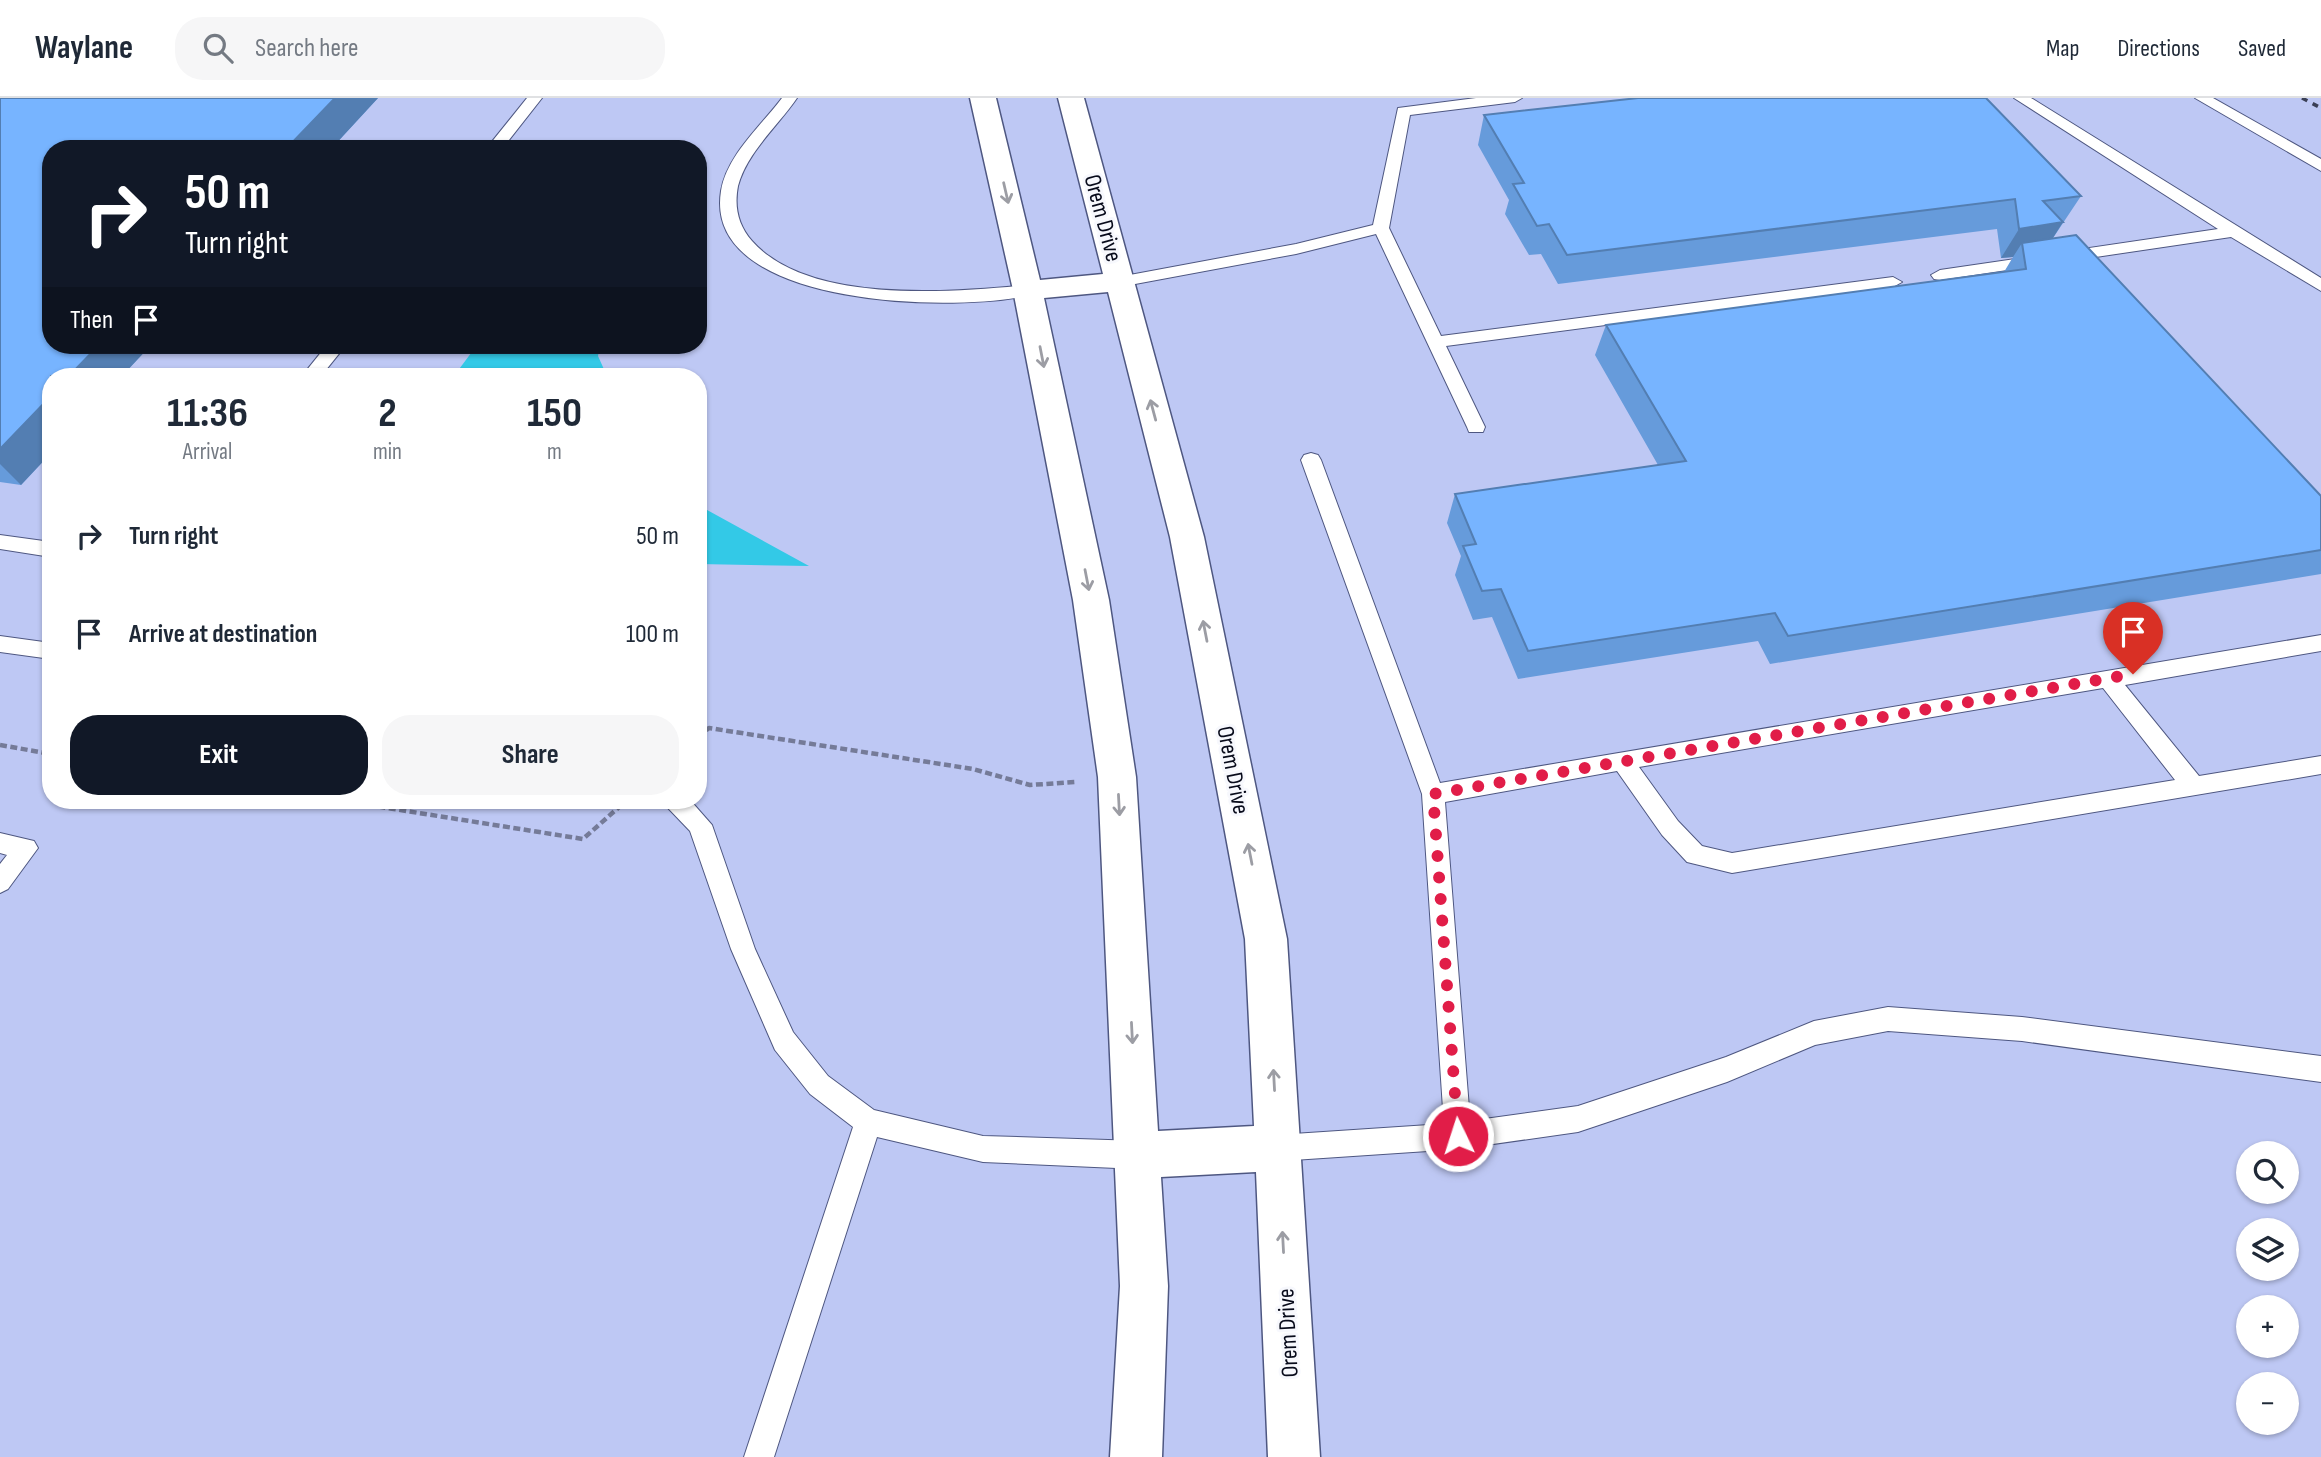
<!DOCTYPE html>
<html lang="en">
<head>
<meta charset="utf-8">
<style>
	body { margin:0; font-family:"Sofia Sans Condensed",sans-serif; background:#f6f6f7; color:#1f2937; height:100vh; display:flex; flex-direction:column; font-size:26px; white-space:nowrap }
	* { box-sizing:border-box; margin:0 }
	p { font-size:23px; color:#747a83 }
	.icon { flex:none; width:38px; height:38px; fill:none; stroke:currentColor; stroke-width:2; stroke-linecap:round; stroke-linejoin:round }
	.map { position:relative; flex:1; overflow:hidden }
	.panel { position:absolute; left:42px; top:270px; width:665px; height:441px; display:flex; flex-direction:column; background:#fff; border-radius:28px; box-shadow:0 2px 5px #0004 }
	.panel>* { flex:none }
	.guide { position:absolute; left:42px; top:42px; width:665px; height:214px; border-radius:28px; box-shadow:0 2px 5px #0004; background:#111827; color:#fff; overflow:hidden }
	.fabs { position:absolute; left:2236px; top:1043px; display:grid; gap:14px }
	.fabs a { display:grid; place-items:center; width:63px; height:63px; border-radius:50%; background:#fff; box-shadow:0 2px 5px #0004; font-size:35px }
	.pin { position:absolute; display:grid; place-items:center; width:60px; height:60px; color:#fff; margin:-72px -30px; border-radius:50% 50% 50% 0; rotate:-45deg; box-shadow:0 0 7px #0007 }
	.pin .icon { rotate:45deg }
	.me { position:absolute; width:77px; margin:-38px; rotate:356deg; stroke-linejoin:round; filter:drop-shadow(0 0 5px #0008) }
	.turn { display:flex; align-items:center; gap:24px; height:147px; padding:0 28px; font-size:32px }
	.turn .icon { width:91px; height:91px; stroke-width:2.5 }
	.turn b { display:block; font-size:49px; line-height:60px }
	.then { display:flex; align-items:center; height:66px; padding:0 28px; background:#0003; gap:14px; font-size:26px }
	.eta { display:flex; justify-content:space-evenly; align-items:center; height:119px; text-align:center }
	.eta b { font-size:42px; font-weight:700; line-height:49px }
	.action { display:flex; gap:14px; margin-top:auto; padding:14px 28px }
	.action a { flex:1; height:80px; border-radius:28px; background:#111827; color:#fff; font-size:28px; font-weight:700; line-height:80px; text-align:center }
	.action a+a { background:#f6f6f7; color:#1f2937 }
	ul { padding:0; list-style:none }
	li { display:flex; align-items:center; gap:21px; height:98px; padding:0 28px }
	li div { flex:1 }
	li b { display:block; font-size:26px }
	li em { font-style:normal }
	header { display:flex; align-items:center; gap:42px; box-sizing:border-box; height:98px; padding:0 35px; background:#fff; border-bottom:2px solid #e0e1e3 }
	header strong { font-size:33px }
	nav { display:flex; gap:38px; margin-inline-start:auto; font-size:24px }
	.search { width:490px; height:63px; background:#f6f6f7; display:flex; align-items:center; gap:18px; box-sizing:border-box; padding:0 24px; border-radius:28px; color:#747a83; font-size:26px }
	.map>svg:first-child { display:block }
</style>
</head>
<body>
<header>
<strong>Waylane</strong>
<div class="search"><svg class="icon" aria-label="search" viewBox="0 0 24 24"><circle cx="10" cy="10" r="6"/><path d="M15 15l6 6"/></svg>Search here</div>
<nav><a>Map</a><a>Directions</a><a>Saved</a></nav>
</header>
<div class="map">
<svg width="2321" height="1359" viewBox="0 0 2321 1359">
	<rect width="100%" height="100%" fill="#ccd5fc"/>
	<path fill="#bec8f4" fill-rule="evenodd" d="M0,0H2321V1359H0ZM51,51H698V247H51ZM51,278H698V702H51ZM2249,1055H2287V1094H2249ZM2249,1132H2287V1171H2249ZM2249,1209H2287V1248H2249ZM2249,1286H2287V1325H2249Z"/>
	<path fill="#33c9e7" d="M477,247H600L598,258L607,278H454Z
		M698,407L809,468L698,466Z"/>
	<g fill="none" stroke-linecap="round" stroke-linejoin="round">
		<defs>
			<path id="service" d="M527,0H542L502,51H486Z
				M782,0H797C778,28 747,54 738,88C734,109 738,127 752,143C809,207 950,194 1028,187L1034,188L1037,192L1034,196C963,215 702,212 721,93C727,57 761,28 782,0Z
				M1476,0H1522L1515,4L1410,17L1389,130L1441,238L1893,179L1902,184L1893,189L1446,248L1485,329L1483,334H1469L1467,329L1376,136L1296,156L1119,189L1110,184L1119,179L1296,146L1373,127L1398,10Z
				M2014,0H2031L2321,180V193L2231,139L1940,182L1934,181L1931,177L1940,172L2218,131Z
				M2195,0H2213L2321,61V73Z
				M327,247H346L321,278H302Z
				M1311,355L1318,357L1321,362L1440,685L2321,537V553L2125,587L2199,678L2321,658V676L1732,775L1687,764L1662,737L1617,673L1445,704L1470,1023L1578,1008L1726,959L1814,923L1888,909L2022,919L2321,958V984L2022,943L1888,933L1815,947L1727,984L1578,1034L1458,1051L1278,1063L1268,1059L1265,1050L1268,1041L1278,1037L1444,1026L1422,696L1301,362L1304,357ZM2103,590L2175,682L1732,755L1702,748L1678,723L1639,669Z
				M0,437L51,444V459L0,451Z
				M0,538L51,545V561L0,554Z
				M664,702H690L712,727L755,851L793,934L828,978L874,1012L983,1038L1139,1043L1149,1047L1153,1057L1149,1067L1139,1071L983,1064L877,1039L774,1359H744L853,1029L810,996L775,952L731,851L690,733L667,709Z
				M0,735L34,743L38,750L8,791L0,795V766L7,757L0,755Z"/>
			<path id="secondary" d="M970,0H996L1040,182L1103,176L1058,0H1084L1204,439L1287,841L1320,1359H1268L1256,1074L1161,1079L1168,1188L1162,1359H1110L1120,1188L1098,679L1073,502L1013,192ZM1108,194L1170,439L1245,841L1254,1028L1158,1033L1136,679L1109,502L1044,200Z"/>
		</defs>
		<use href="#service" stroke="#4e5781" stroke-width="2"/>
		<use href="#secondary" stroke="#4e5781" stroke-width="3"/>
		<path stroke="#757b98" stroke-width="4.5" stroke-dasharray="7 3.5" stroke-linecap="butt" d="M698,639L709,630L973,671L1030,687L1075,684
			M0,647L51,656
			M337,702L583,741L627,702"/>
		<use href="#service" fill="#fff" fill-rule="evenodd"/>
		<use href="#secondary" fill="#fff" fill-rule="evenodd"/>
		<path stroke="#3a3f55" stroke-width="3.5" stroke-dasharray="6 6" stroke-linecap="butt" d="M2302,0L2321,10"/>
	</g>
	<path fill="#669bdb" d="M0,0H378L331,51H51V247H151L122,278H51V355L21,387L0,384Z
		M1484,17L2081,98L2053,140L2321,398V476L1770,566L1758,543L1518,581L1492,519L1473,522L1455,477L1461,458L1447,425L1455,396L1658,367L1595,257L1606,227L2004,174L2013,159L2001,160L1997,131L1558,186L1541,156L1529,157L1505,116L1509,102L1478,47Z"/>
	<path fill="#537eb2" d="M335,0H378L331,51H286Z
		M2063,124L2044,154L2022,145L2013,159L2001,160L2019,131Z
		M99,247H151L122,278H69Z
		M51,298V355L21,387L0,366V351Z"/>
	<path fill="#77b4ff" stroke="#537eb2" stroke-width="2" d="M0,0H335L286,51H51V247H99L69,278H51V298L0,351Z
		M1638,0H1986L2081,98L2043,103L2063,124L2019,131L2015,101L1567,157L1549,126L1537,128L1513,86L1524,85L1484,17Z
		M2076,137L2321,398V452L1788,538L1775,515L1528,553L1501,491L1482,493L1463,448L1476,446L1455,396L1686,363L1606,227L2026,171L2022,145Z"/>
	<defs><path id="oneway-shaft" d="M-6 0H5M1.5-3L5.5 0L1.5 3" fill="none" stroke-width="1.6" stroke-linecap="round" stroke-linejoin="round" transform="scale(1.75)"/></defs>
	<g stroke="#9c9da4">
		<use href="#oneway-shaft" transform="translate(1006 95) rotate(77)"/>
		<use href="#oneway-shaft" transform="translate(1042 259) rotate(79)"/>
		<use href="#oneway-shaft" transform="translate(1153 312) rotate(-105)"/>
		<use href="#oneway-shaft" transform="translate(1087 482) rotate(79)"/>
		<use href="#oneway-shaft" transform="translate(1205 533) rotate(-101)"/>
		<use href="#oneway-shaft" transform="translate(1119 707) rotate(87)"/>
		<use href="#oneway-shaft" transform="translate(1250 756) rotate(-101)"/>
		<use href="#oneway-shaft" transform="translate(1132 935) rotate(87)"/>
		<use href="#oneway-shaft" transform="translate(1274 982) rotate(-93)"/>
		<use href="#oneway-shaft" transform="translate(1283 1144) rotate(-93)"/>
	</g>
	<g fill="none" stroke-linecap="round" stroke-linejoin="round">
		<path stroke="#e11d48" stroke-width="12" stroke-dasharray="0 21.6" d="M1458,1038L1433,696L2133,576"/>
	</g>
	<g text-anchor="middle" dominant-baseline="central" stroke-width="6" stroke-linejoin="round" paint-order="stroke">
		<g font-size="24" fill="#080b1b" stroke="#f7f8fd">
			<text transform="translate(1103 120) rotate(75)">Orem Drive</text>
			<text transform="translate(1233 672) rotate(79)">Orem Drive</text>
			<text transform="translate(1288 1235) rotate(-93)">Orem Drive</text>
		</g>
	</g>
</svg>
<div class="fabs">
<a><svg class="icon" aria-label="search" viewBox="0 0 24 24"><circle cx="10" cy="10" r="6"/><path d="M15 15l6 6"/></svg></a>
<a><svg class="icon" aria-label="layers" viewBox="0 0 24 24"><path d="M12 4l9 5-9 5-9-5zM3 14l9 5 9-5"/></svg></a>
<a>+</a>
<a>−</a>
</div>
<div class="pin" style="left:2133px;top:576px;background:#d93025"><svg class="icon" aria-label="arrive" viewBox="0 0 24 24"><path d="M6 21V4h12l-3 4 3 4H6"/></svg></div>
<svg class="me" style="left:1458px;top:1038px" viewBox="-20 -20 40 40"><circle r="17" fill="#e11d48" stroke="#fff" stroke-width="3"/><path d="M0-11L8 9 0 5-8 9z" fill="#fff"/></svg>
<div class="guide">
<div class="turn"><svg class="icon" aria-label="right" viewBox="0 0 24 24"><path d="M7 20v-9h11M14 6l5 5-5 5"/></svg><div><b>50 m</b>Turn right</div></div>
<div class="then">Then<svg class="icon" aria-label="arrive" viewBox="0 0 24 24"><path d="M6 21V4h12l-3 4 3 4H6"/></svg></div>
</div>
<section class="panel">
<div class="eta">
<div><b>11:36</b><p>Arrival</p></div>
<div><b>2</b><p>min</p></div>
<div><b>150</b><p>m</p></div>
</div>
<ul>
<li><svg class="icon" aria-label="right" viewBox="0 0 24 24"><path d="M7 20v-9h11M14 6l5 5-5 5"/></svg><div><b>Turn right</b></div><em>50 m</em></li>
<li><svg class="icon" aria-label="arrive" viewBox="0 0 24 24"><path d="M6 21V4h12l-3 4 3 4H6"/></svg><div><b>Arrive at destination</b></div><em>100 m</em></li>
</ul>
<div class="action"><a>Exit</a><a>Share</a></div>
</section>
</div>
</body>
</html>
